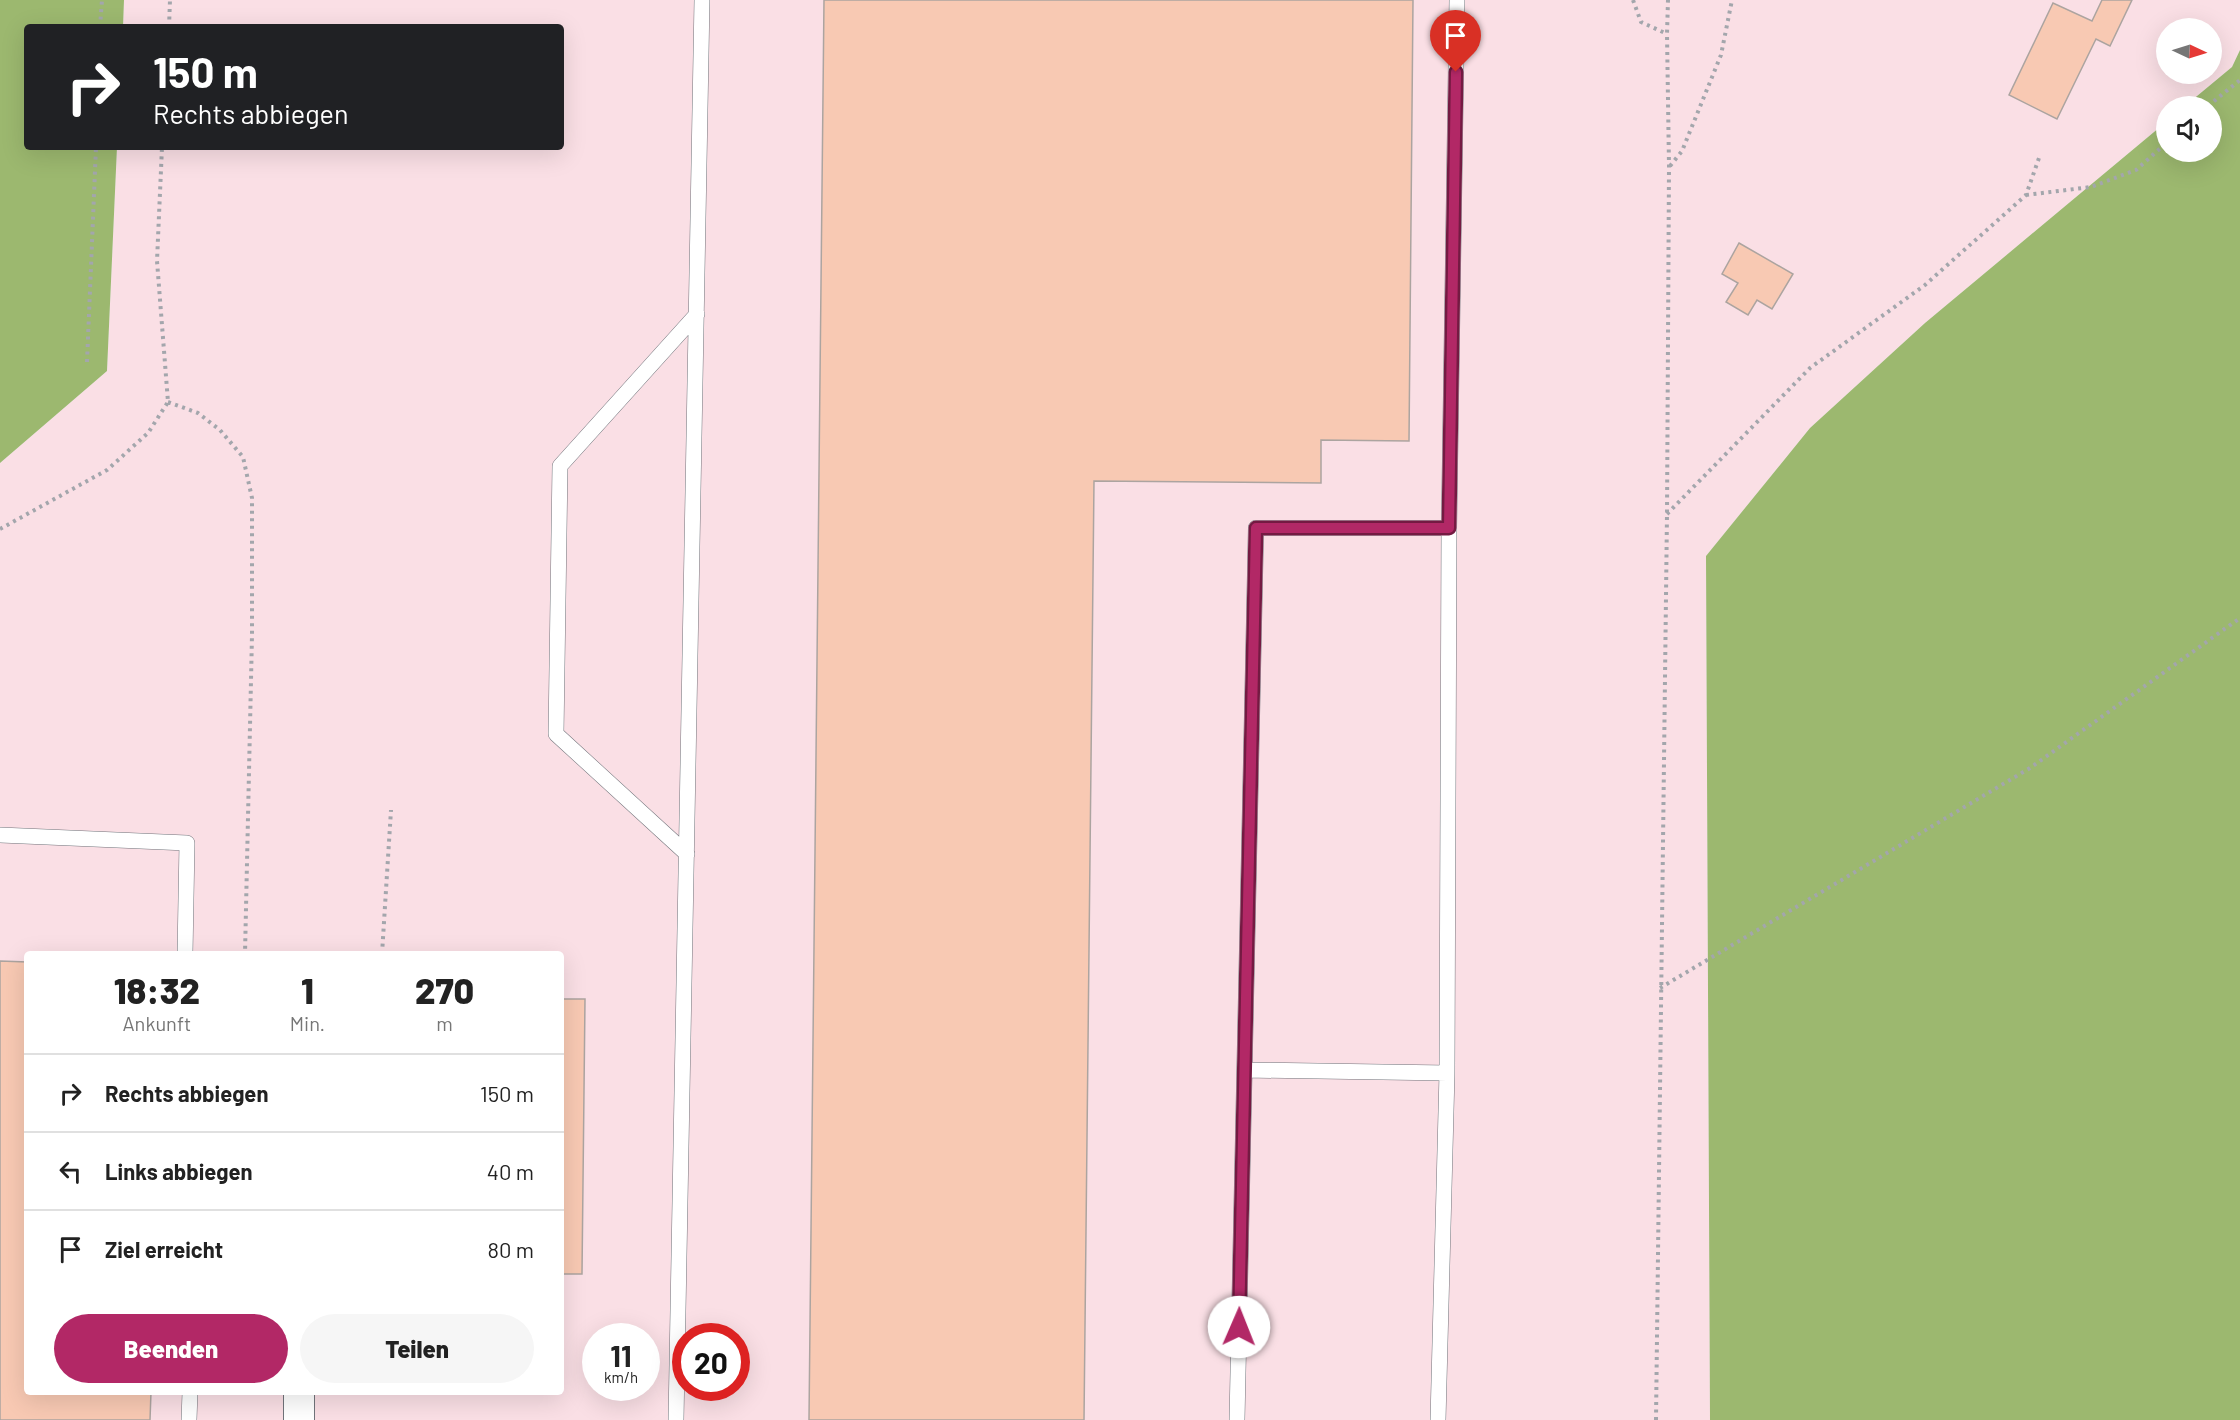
<!DOCTYPE html>
<html lang="de">
<head>
<meta charset="utf-8">
<style>
	body { margin:0; font-family:Barlow,sans-serif; background:#f6f6f6; color:#222; height:100vh; display:flex; flex-direction:column; font-size:22px; white-space:nowrap }
	* { box-sizing:border-box; margin:0 }
	p { font-size:20px; color:#767676 }
	.icon { flex:none; width:33px; height:33px; fill:none; stroke:currentColor; stroke-width:2; stroke-linecap:round; stroke-linejoin:round }
	.map { position:relative; flex:1; overflow:hidden }
	.panel { position:absolute; left:24px; top:951px; width:540px; height:444px; display:flex; flex-direction:column; background:#fff; border-radius:6px; box-shadow:0 6px 24px #0002 }
	.panel>* { flex:none }
	.guide { position:absolute; left:24px; top:24px; width:540px; height:126px; border-radius:6px; box-shadow:0 6px 24px #0002; background:#202124; color:#fff; overflow:hidden }
	.needle { width:39px; rotate:94deg }
	.controls { position:absolute; left:2156px; top:18px; display:grid; gap:12px }
	.controls a { display:grid; place-items:center; width:66px; height:66px; border-radius:50%; background:#fff; box-shadow:0 6px 24px #0002; font-size:30px }
	.speed { position:absolute; left:582px; top:1323px; display:flex; gap:12px; font-size:30px; font-weight:700; text-align:center }
	.speed>* { display:grid; place-content:center; width:78px; height:78px; border-radius:50%; background:#fff; box-shadow:0 6px 24px #0002; line-height:1 }
	.speed small { font-size:15px; font-weight:400 }
	.speed .limit { border:9px solid #d22; background:#fff; color:#111 }
	.pin { position:absolute; display:grid; place-items:center; width:51px; height:51px; color:#fff; margin:-62px -26px; border-radius:50% 50% 50% 0; rotate:-45deg; box-shadow:0 0 6px #0007 }
	.pin .icon { rotate:45deg }
	.me { position:absolute; width:66px; margin:-33px; rotate:1deg; stroke-linejoin:round; filter:drop-shadow(0 0 4px #0008) }
	.turn { display:flex; align-items:center; gap:21px; height:126px; padding:0 30px; font-size:27px }
	.turn .icon { width:78px; height:78px; stroke-width:2.5 }
	.turn b { display:block; font-size:42px; line-height:51px }
	.eta { display:flex; justify-content:space-evenly; align-items:center; height:102px; text-align:center }
	.eta b { font-size:36px; font-weight:800; line-height:42px }
	.primary-button { display:flex; gap:12px; margin-top:auto; padding:12px 30px }
	.primary-button a { flex:1; height:69px; border-radius:36px; background:#b22866; color:#fff; font-size:24px; font-weight:800; line-height:69px; text-align:center }
	.primary-button a+a { background:#f6f6f6; color:#222 }
	ul { padding:0; list-style:none }
	li { display:flex; align-items:center; gap:18px; height:78px; padding:0 30px; border-top:2px solid #e0e0e0 }
	li div { flex:1 }
	li b { display:block; font-size:22px }
	li em { font-style:normal }
	.map>svg:first-child { display:block }
</style>
</head>
<body>
<div class="map">
<svg width="2240" height="1420" viewBox="0 0 2240 1420">
	<rect width="100%" height="100%" fill="#edf1f9"/>
	<path fill="#fadfe5" fill-rule="evenodd" d="M124,0H2240V50L2232,67L2185,106H2166V122L1925,323L1810,428L1706,556L1710,1420H0V463L107,371L117,147H561V27H123ZM2166,28H2211V74H2166ZM27,954H561V1392H27ZM596,1336H646V1388H596ZM686,1336H736V1388H686Z"/>
	<path fill="#9cb86f" d="M0,0H124L123,27H27V147H117L107,371L0,463Z
		M2240,50V1420H1710L1706,556L1810,428L1925,323L2166,122V152H2211V106H2185L2232,67Z"/>
	<path fill="#f8c9b3" stroke="#aca4a0" stroke-width="1.5" d="M824,0H1413L1409,441L1321,440V483L1094,481L1084,1420H809Z
		M2102,0H2132L2110,46L2096,39L2057,119L2009,95L2053,3L2092,21Z
		M1739,243L1793,274L1772,309L1757,300L1748,315L1726,302L1738,283L1722,274Z
		M0,961L27,962V1392H151L150,1420H0Z
		M561,999H585L582,1274H561V1289Z"/>
	<g fill="none" stroke-linecap="round" stroke-linejoin="round">
		<defs>
			<path id="service" d="M0,835L187,843L185,954
				M687,854L556,734L560,466L697,314
				M1245,1070L1447,1073
				M189,1420L190,1392
				M676,1420L702,0
				M1237,1420L1256,528H1449
				M1438,1420L1447,1073L1449,528L1457,0"/>
			<path id="minor" d="M299,1392V1420"/>
		</defs>
		<use href="#service" stroke="#71747b" stroke-width="16"/>
		<use href="#minor" stroke="#71747b" stroke-width="32"/>
		<path stroke="#a3a6ac" stroke-width="4" stroke-dasharray="3 4.5" stroke-linecap="butt" d="M1633,0L1641,22L1667,34
			M100,27L102,0
			M169,27L170,0
			M2208,106L2240,80
			M1670,166L1682,151L1721,55L1732,0
			M2026,195L2091,187L2136,170L2166,143
			M87,362L96,147
			M168,402L198,413L220,430L243,457L252,498V635L245,954
			M1667,514L1810,368L1925,285L2026,195L2039,158
			M0,529L107,470L148,433L168,402L157,261L162,147
			M382,954L391,810
			M1660,988L2030,768L2240,618
			M1656,1420L1667,514L1669,166L1667,34L1668,0"/>
		<use href="#service" stroke="#fff" stroke-width="15"/>
		<use href="#minor" stroke="#fff" stroke-width="30"/>
	</g>
	<g fill="none" stroke-linecap="round" stroke-linejoin="round">
		<defs>
			<path id="route" d="M1239,1327L1256,528H1449L1456,72"/>
		</defs>
		<use href="#route" stroke="#741a42" stroke-width="15"/>
		<use href="#route" stroke="#b22866" stroke-width="10"/>
	</g>
</svg>
<div class="controls">
<a><svg class="needle" viewBox="-14 -14 28 28"><path d="M0-13l5 13h-10z" fill="#e53935"/><path d="M0 13l5-13h-10z" fill="#767676"/></svg></a>
<a><svg class="icon" aria-label="sound" viewBox="0 0 24 24"><path d="M4 9h4l5-4v14l-5-4H4zM17 9q2 3 0 6"/></svg></a>
</div>
<div class="speed"><div>11<small>km/h</small></div><div class="limit">20</div></div>
<div class="pin" style="left:1456px;top:72px;background:#d93025"><svg class="icon" aria-label="arrive" viewBox="0 0 24 24"><path d="M6 21V4h12l-3 4 3 4H6"/></svg></div>
<svg class="me" style="left:1239px;top:1327px" viewBox="-20 -20 40 40"><circle r="19" fill="#fff"/><path d="M0-13L10 11 0 6-10 11z" fill="#b22866"/></svg>
<div class="guide">
<div class="turn"><svg class="icon" aria-label="right" viewBox="0 0 24 24"><path d="M7 20v-9h11M14 6l5 5-5 5"/></svg><div><b>150 m</b>Rechts abbiegen</div></div>
</div>
<section class="panel">
<div class="eta">
<div><b>18:32</b><p>Ankunft</p></div>
<div><b>1</b><p>Min.</p></div>
<div><b>270</b><p>m</p></div>
</div>
<ul>
<li><svg class="icon" aria-label="right" viewBox="0 0 24 24"><path d="M7 20v-9h11M14 6l5 5-5 5"/></svg><div><b>Rechts abbiegen</b></div><em>150 m</em></li>
<li><svg class="icon" aria-label="left" viewBox="0 0 24 24"><path d="M17 20v-9H6M10 6l-5 5 5 5"/></svg><div><b>Links abbiegen</b></div><em>40 m</em></li>
<li><svg class="icon" aria-label="arrive" viewBox="0 0 24 24"><path d="M6 21V4h12l-3 4 3 4H6"/></svg><div><b>Ziel erreicht</b></div><em>80 m</em></li>
</ul>
<div class="primary-button"><a>Beenden</a><a>Teilen</a></div>
</section>
</div>
</body>
</html>
